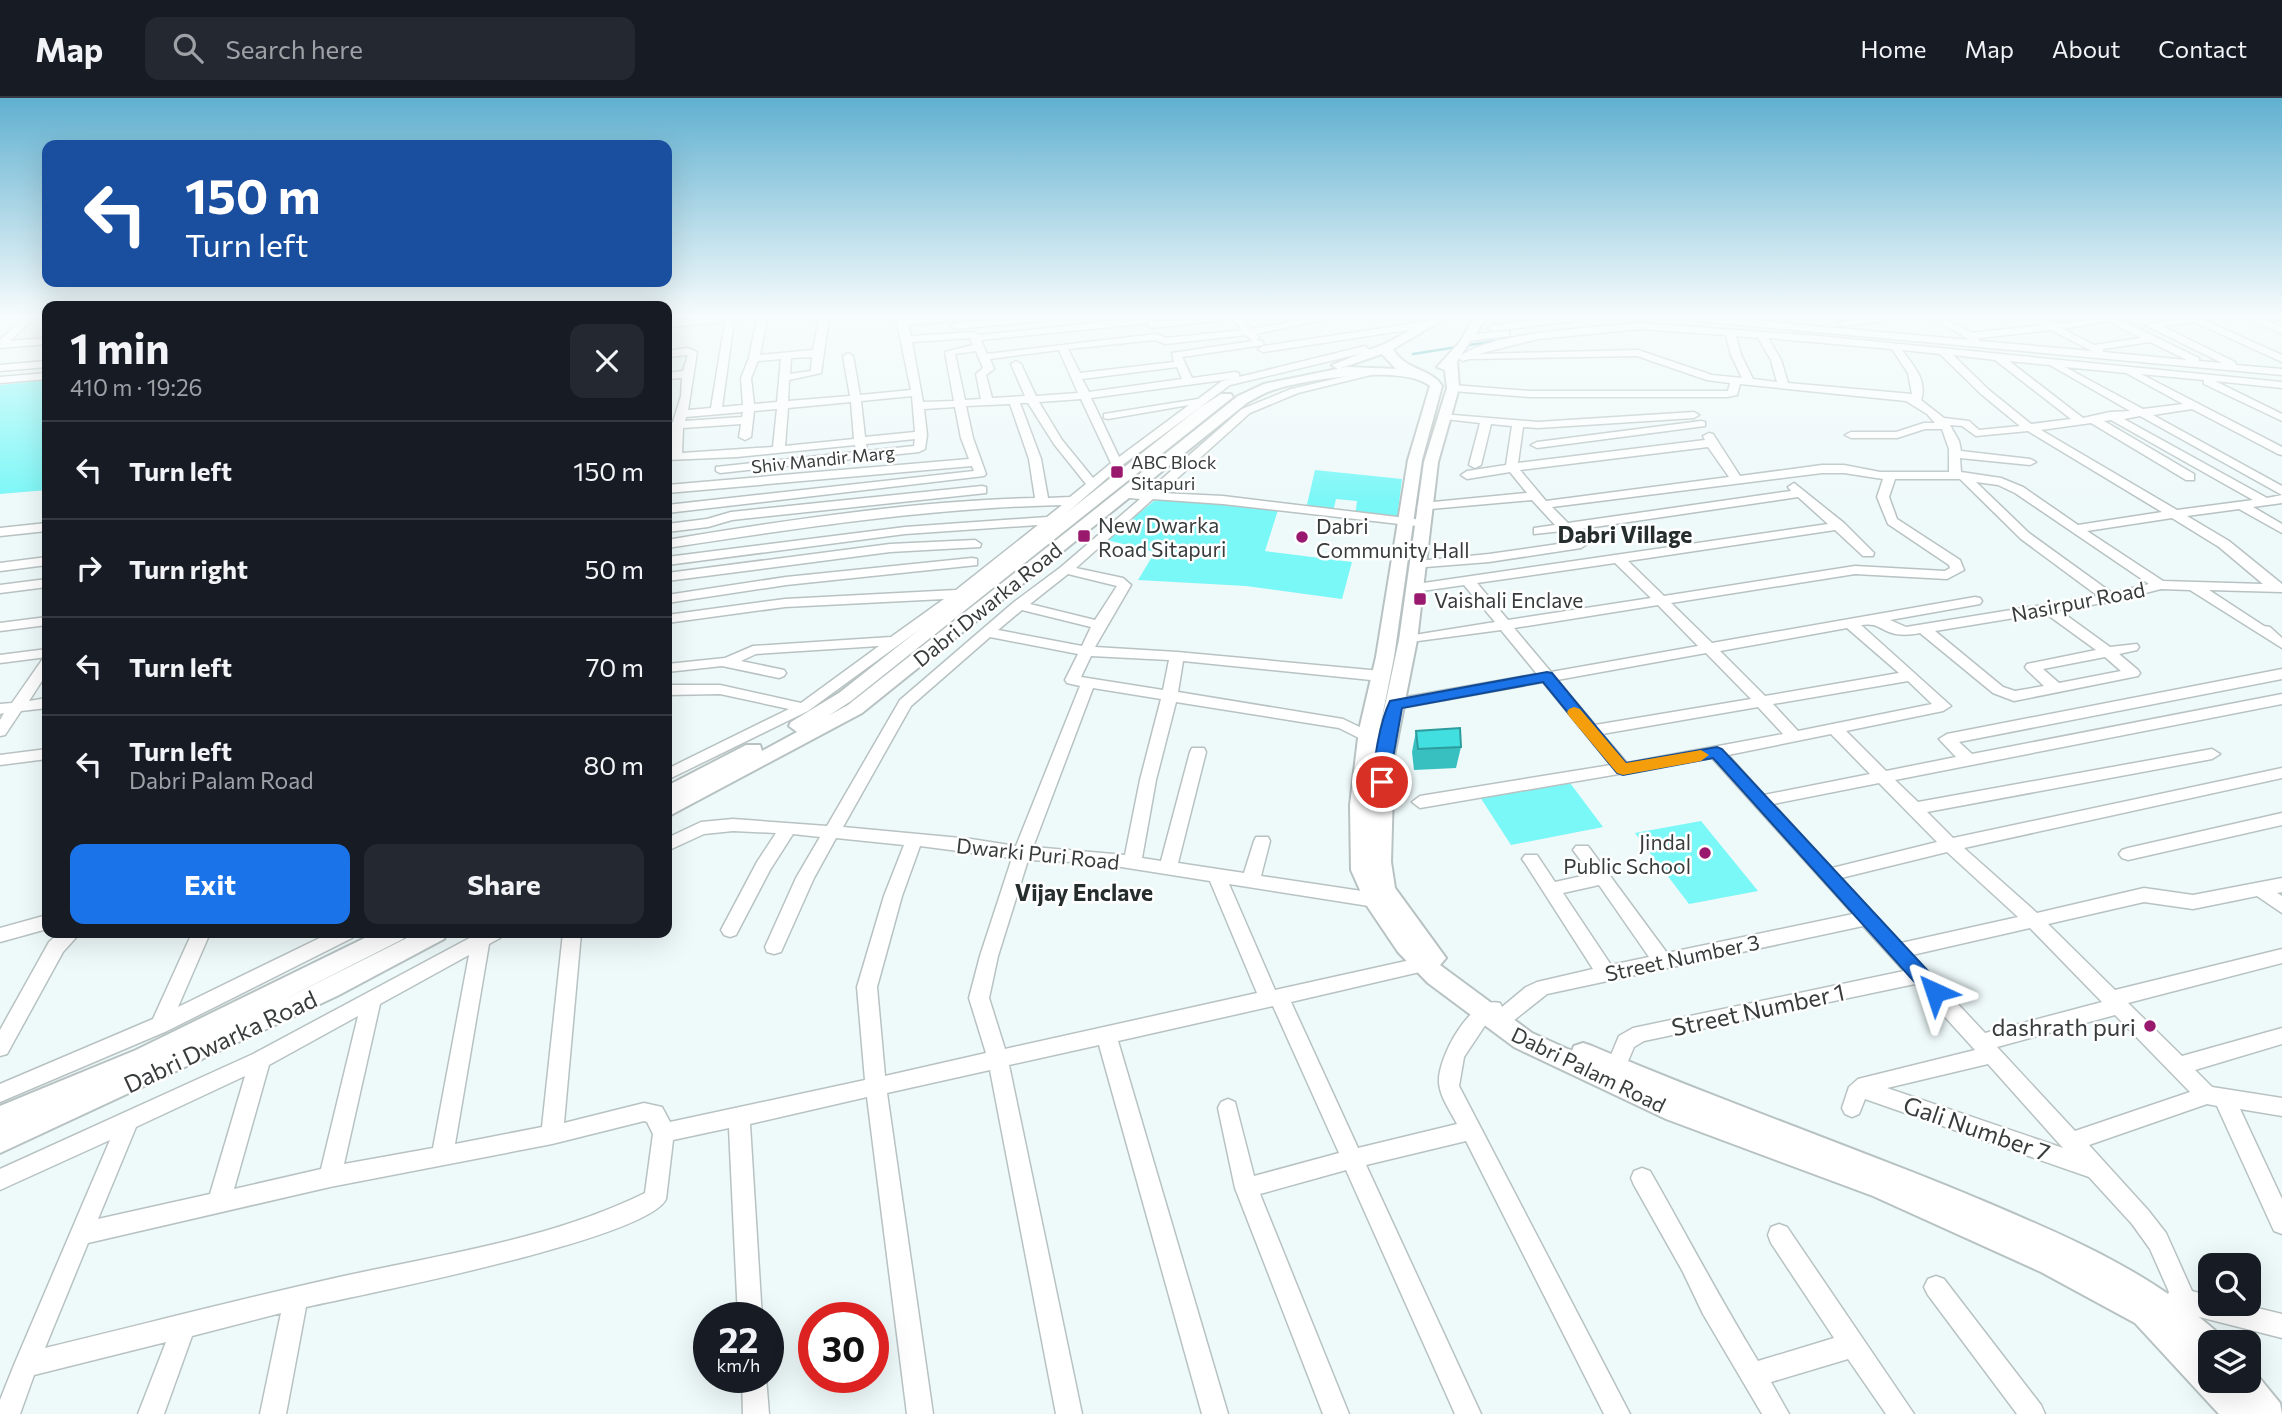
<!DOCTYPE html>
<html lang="en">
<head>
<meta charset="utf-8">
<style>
	body { margin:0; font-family:Commissioner,sans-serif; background:#242831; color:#f1f3f6; height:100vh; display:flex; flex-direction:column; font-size:26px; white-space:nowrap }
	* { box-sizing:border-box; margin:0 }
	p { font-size:23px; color:#9ea1a6 }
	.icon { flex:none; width:38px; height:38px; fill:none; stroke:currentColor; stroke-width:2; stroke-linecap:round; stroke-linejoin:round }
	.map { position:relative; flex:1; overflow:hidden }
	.panel { position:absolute; left:42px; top:203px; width:630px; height:637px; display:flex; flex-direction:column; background:#171b24; border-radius:14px; box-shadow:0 7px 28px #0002 }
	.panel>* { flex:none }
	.banner { position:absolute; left:42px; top:42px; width:630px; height:147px; border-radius:14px; box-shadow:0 7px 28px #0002; background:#1a4fa0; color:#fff; overflow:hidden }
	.controls { position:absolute; left:2198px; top:1155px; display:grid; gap:14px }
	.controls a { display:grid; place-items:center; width:63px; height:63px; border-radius:14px; background:#171b24; box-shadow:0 7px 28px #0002; font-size:35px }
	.speed { position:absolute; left:693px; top:1204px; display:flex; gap:14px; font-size:35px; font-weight:700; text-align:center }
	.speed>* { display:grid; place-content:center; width:91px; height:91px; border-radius:50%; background:#171b24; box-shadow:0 7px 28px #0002; line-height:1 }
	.speed small { font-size:18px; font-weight:400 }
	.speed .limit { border:10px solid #d22; background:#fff; color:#111 }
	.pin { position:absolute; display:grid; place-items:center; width:60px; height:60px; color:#fff; margin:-30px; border:4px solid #fff; border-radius:50%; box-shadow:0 2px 7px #0007 }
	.me { position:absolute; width:77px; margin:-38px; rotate:318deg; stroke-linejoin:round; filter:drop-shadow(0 0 5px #0008) }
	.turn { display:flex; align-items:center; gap:24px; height:147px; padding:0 28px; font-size:32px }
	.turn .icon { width:91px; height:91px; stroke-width:2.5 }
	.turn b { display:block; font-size:49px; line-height:60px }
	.round { display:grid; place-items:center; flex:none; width:74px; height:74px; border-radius:14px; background:#242831 }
	.headline { display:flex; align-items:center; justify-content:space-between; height:119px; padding:0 28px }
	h1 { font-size:42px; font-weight:700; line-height:52px }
	.cta { display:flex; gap:14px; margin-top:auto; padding:14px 28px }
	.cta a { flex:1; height:80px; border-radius:14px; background:#1a73e8; color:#fff; font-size:28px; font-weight:700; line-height:80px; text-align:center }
	.cta a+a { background:#242831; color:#f1f3f6 }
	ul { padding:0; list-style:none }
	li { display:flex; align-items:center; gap:21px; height:98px; padding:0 28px; border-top:2px solid #363941 }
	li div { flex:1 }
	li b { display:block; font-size:26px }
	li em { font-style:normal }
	header { display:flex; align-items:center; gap:42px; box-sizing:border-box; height:98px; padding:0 35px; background:#171b24; border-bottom:2px solid #363941 }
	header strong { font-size:33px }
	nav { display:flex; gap:38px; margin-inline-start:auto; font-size:24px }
	.search { width:490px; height:63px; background:#242831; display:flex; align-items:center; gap:18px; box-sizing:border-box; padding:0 24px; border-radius:14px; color:#9ea1a6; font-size:26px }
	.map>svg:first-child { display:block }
</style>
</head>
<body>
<header>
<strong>Map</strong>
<div class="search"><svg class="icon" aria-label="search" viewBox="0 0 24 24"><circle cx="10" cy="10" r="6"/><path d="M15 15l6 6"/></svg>Search here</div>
<nav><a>Home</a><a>Map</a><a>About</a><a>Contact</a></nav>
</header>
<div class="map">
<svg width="2282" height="1316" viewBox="0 0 2282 1316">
	<rect width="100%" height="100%" fill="#eef9f9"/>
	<path fill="#7af7f7" d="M47,282V392L0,396V287Z
		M1315,372L1402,381L1397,422L1355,418L1357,403L1336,401L1333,414L1306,411Z
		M1178,402L1278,412L1265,453L1352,464L1342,501L1246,488L1138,482L1155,454L1107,442L1154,403Z
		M1570,685L1603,729L1511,747L1480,699Z
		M1701,723L1758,793L1689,806L1635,735Z"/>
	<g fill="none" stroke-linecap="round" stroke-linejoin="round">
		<path stroke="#35aaab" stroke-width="2.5" d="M1413,256L1495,243"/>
		<defs>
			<path id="minor" d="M24,220H34L10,243L47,240V246L0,250V242Z
				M706,220H742L734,223L722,309L743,307L741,280L749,260L757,220H767L760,257L813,252L819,220H829L821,275L789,282L788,303L850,298L843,258L848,255L853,258L860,297L911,292L896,220L906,222L957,220L952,223L908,227L911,238L974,234L979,237L1142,220H1152V224L1221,220L1216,223L1152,230L1147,227L1149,225L981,242L987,256L1156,236L1166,240L1242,232L1232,220H1242L1251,231L1313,220H1333L1256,236L1259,240L1256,242L1263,243V247L1182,259L1192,280L1235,274L1239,275V279L1365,248L1375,257L1370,260L1363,255L1230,287L1121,368L1001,472L808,613L667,682V671L789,611L720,596L667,597V587H720L801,605L879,548L756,556L741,563L784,572L786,575L784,578L779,580L722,568L667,574V566L725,560L753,548L891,539L944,501L785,509L667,525V517L785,501L956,492L1038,427L905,436L667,467V459L905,429L1047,419L1062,407C929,410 798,430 667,450V442C786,422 915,403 1035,400L1029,361L1010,306L966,308L973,340L986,376L984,378L667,415V407L974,373L972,368L667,395V387L969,361L961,340L955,309L924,311L927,337L925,351L919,354L720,375L716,373V369L856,354L855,347L737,359L667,362V356L670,355L672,331H667V325L673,324L681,298L682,280L667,281V275L683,273L688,257L667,259V253L687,250L697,254L688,312L711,310L725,224L667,229V223ZM1246,237L1253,243L1172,255L1174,264L1080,275L1068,251L1155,242L1165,246ZM970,240L973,247L945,254L954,303L923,304L912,244ZM1059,252L1078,295L1036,298L1021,266L1016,263L1011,266L1025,298L992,300L986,277L994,271L990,261ZM976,253L983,270L976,276L981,301L965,302L955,256ZM812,259L811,273L790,276L791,260ZM781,261L777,304L754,306L751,280L758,263ZM1177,269L1182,281L1089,294L1082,281ZM1231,281L1222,283L1198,301L1104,316V320L1108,321L1189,307L1119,359L1091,300ZM912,298L915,334L865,339L861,303ZM1081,301L1111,365L1093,380L1062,342L1039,304ZM851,304L854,341L785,348L788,310ZM1020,305H1028L1054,346L1086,386L1070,399L1048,400L1041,361ZM777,311L773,349L682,355L683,330L741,326L739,339L745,342L751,339L754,313ZM743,314L742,319L685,323L686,319ZM915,341L914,348L867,353L866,346Z
				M1013,220H1046L1041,223L956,231L951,228L956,225Z
				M1553,220H1579L1574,223L1493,233L1488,230L1493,227Z
				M1692,220H1726L1970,242L1932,220H1944L1972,235L2042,227L2031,220H2043L2054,226L2116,220L2199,260V263L2222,265L2145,227L2184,220H2210L2206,223L2282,257V264L2194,224L2162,228L2235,264L2236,267L2282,271V277L1697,223ZM2108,223L2141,240L2094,247L2063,231ZM2051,232L2092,253L1979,243V240ZM2150,244L2187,262L2103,254V251Z
				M1862,220H1889L1884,223L1843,228L1838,225Z
				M2247,220H2260L2282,229V236Z
				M2276,220H2282V223L2278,222Z
				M1431,223L1434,224V228L1263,254L1258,251L1263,248Z
				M1640,225L1819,238L2282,284V290L2215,283L2282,316V323L2204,286V282L2141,276L2282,349V357L2278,356L2192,311L2153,317L2282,388V397L2140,318L2124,321L2267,400L2282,397V405L2253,409L2282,426V435L2239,411L2187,418L2229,443L2282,486V494L2209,492L2264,528L2270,529L2282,540V550L2190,492L2161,491L2110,504L2059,512L2110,549L2137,546L2139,549L2137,552L2119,556L2138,572L2140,575L2138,578L2014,603L1993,595L1920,535C1910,537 1899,538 1889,534C1877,529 1876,525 1861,527L1951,608L1943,613L1846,633L1886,673L1956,659L1939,641L1947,636L2282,571V581L1959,644L1972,656L2282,596V606L1895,682L1918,704L2212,651L2220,656L2212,661L1927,714L1953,740L2282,670V680L1964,750L2037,815L2144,790L2193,797L2282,780V794L2277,795L2282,798V815L2257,798L2193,811L2144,804L2048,826L2115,892L2282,851V865L2128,905L2182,958L2282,930V946L2195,972L2212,989L2282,1000V1018L2240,1011L2282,1101V1136L2274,1133L2217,1008L2207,1006L2089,1047L2148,1112L2166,1135L2192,1193L2210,1198V1206H2241L2282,1216V1240L2168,1211L2164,1203L2169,1194L2150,1151L2132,1126L2089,1079L1865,1001L1859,1016L1852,1019L1845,1016L1842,1010L1849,989L1858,981L1975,952L1915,886L1644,943L1634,949L1623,975L1616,978L1609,975L1606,969L1619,938L1633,930L1904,873L1863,828L1547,896L1513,923L1506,925L1499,923L1497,918L1490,920L1464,959L1459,988L1630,1316H1604L1466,1043L1366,1067L1481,1316H1455L1346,1072L1260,1096L1349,1316H1323L1235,1090L1218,1010L1221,1004L1228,1001L1235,1004L1254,1078L1339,1055L1273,908L1118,943L1228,1316H1202L1099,947L1009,967L1082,1316H1056L990,972L887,995L933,1316H907L867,999L750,1026L762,1220H738L729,1030L673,1042L666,1101C648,1141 360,1197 306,1209L286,1316H260L281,1215L192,1238L164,1316H138L166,1244L34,1277L20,1316H0V1302L14,1267L110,1042L0,1092V1071L253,956L479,835H503L500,840L489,846L455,1046L542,1029L563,835H581L564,1025L644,1005L662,1009L670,1024L865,982L857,889L884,798L904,747L836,740L814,780L781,854L774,856L767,854L765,849L796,780L820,739L793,736L770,772L736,837L730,839L724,837L721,832L757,764L776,735L733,733L704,736L667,753V740L701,724L733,721L827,728L900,602L1014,504L1061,469L1140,401L1119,399V393L1147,394L1242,311L1291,291L1382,270L1387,273L1298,295L1250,315L1161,395L1223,398L1422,422L1428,426L1426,429L1223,406L1153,401L1076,470L1123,480L1131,487L1095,549L1177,554L1381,573L1388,578L1381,583L1183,563L1178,594L1343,621L1372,635L1375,639L1367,644L1339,630L1176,604L1156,682L1142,760L1161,763L1190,654L1192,650H1204L1206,654L1178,765L1244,775L1254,743L1256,739H1268L1270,743L1261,778L1375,795L1381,797L1384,802L1381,807L1375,809L1229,786L1275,892L1424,859L1431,861L1433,866L1431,871L1424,873L1291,904L1358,1050L1457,1026C1451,1014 1440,999 1439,985C1437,961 1471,896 1500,905L1502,909L1526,889L1537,884L1593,871L1525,765L1522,761L1525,757H1537L1555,784L1591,776L1573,752L1576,748H1588L1667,855L1853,816L1712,660L1420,710L1412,704L1420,698L1611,667L1543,584L1395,611L1390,609L1387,606L1395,601L1537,576L1501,532L1403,545L1401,542L1403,539L1408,538L1495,524L1464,487L1415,494L1410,493V487L1828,426L1798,399L1574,432L1587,446L1581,450L1489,464L1413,470V464L1418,463L1489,456L1572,444L1562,433L1534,436V430L1555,427L1532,402L1419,412L1417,409L1423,405L1527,395L1510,374L1467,381L1461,377L1467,373L1506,367L1512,328L1491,326L1481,367L1475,370L1469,367L1480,325L1445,321L1441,320V316L1538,324L1694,314L1699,317L1694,320L1538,330L1523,329L1518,365L1705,342L1703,338L1709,335L1713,336L1740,378L1822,367H1844L1880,374H1949V351L1942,331H1925L1897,340H1851L1845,337L1851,334H1896L1924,325H1935L1927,316L1906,303L1740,286L1737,297L1727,299H1530L1453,293L1448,290L1453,287L1530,293H1728L1730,285L1707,282L1637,258L1469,261L1463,263L1458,260C1487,234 1599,229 1640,225ZM1640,231L1726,237L1731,257L1742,280L1712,277L1638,252L1478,256L1538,241ZM1736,238L1758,240L1771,262L1777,284L1753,281L1741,257ZM1768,240L1892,251L1908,275L1912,296L1788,285L1781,262ZM1902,252L1940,256L1981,296L2020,328L1979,332L1969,323L1944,320L1921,302C1928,283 1913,267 1902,252ZM1953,257L1995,262L2071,321L2031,326L1989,292ZM2009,263L2050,267L2130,313L2110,314L2083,320ZM2065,269L2126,275L2183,306L2143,311ZM2111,322L2253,402L2177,412L2041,332L2091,325L2186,382H2194V376L2104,323ZM1950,327L1962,328L1976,338L2028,333L2162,414L2078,427L2023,389L2001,380L1961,374L1960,360L2030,367L2036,364L2030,361L1961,353L1959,343ZM1708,349L1729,379L1546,403L1520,372ZM1822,375H1844L1883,381L1877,399L1888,426L1949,467L1950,470L1945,473L1855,468L1664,498L1628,463L1835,432L1863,458H1873L1874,455L1844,425L1794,385L1788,389L1791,393L1568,425L1552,409ZM1895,381H1960L2021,441L2098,498L1906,529L1890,522L1980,506L1982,503L1980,500L1975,499L1712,545L1671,505L1855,476L1947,481L1964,472L1960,462L1897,421L1889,399ZM1976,384L1998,387L2015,395L2149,486L2112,495L2029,435ZM2172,420L2219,449L2263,486L2163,483L2087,433ZM1615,465L1651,500L1508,522L1477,485ZM1068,476L1117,488L1095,522L1030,506ZM1658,507L1698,548L1551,574L1514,530ZM1022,512L1091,529L1082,548L998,532ZM2045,515L2096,552L2027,566L2025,569L2027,572L2044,588L2015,593L2003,589L1935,533ZM1847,530L1899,575L1765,598L1720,553ZM990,539L1078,556L1065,582L1067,585L1080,588L1016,748L971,741L843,729L911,608ZM1706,555L1751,601L1595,627L1557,582ZM1091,558L1169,562L1163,592L1081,579ZM2105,559L2121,573L2059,585L2043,571ZM1908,583L1932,606L1798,633L1773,606ZM1093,590L1161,601L1140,682L1125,757L1033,749ZM1758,609L1783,636L1627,665L1602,636ZM1831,636L1870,676L1764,697L1728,657ZM1879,685L1937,744L1832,770L1773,706ZM920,748L1012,760L980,858L969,900L986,955L885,978L877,889L902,798ZM1947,754L2018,819L1901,845L1841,780ZM1028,762L1096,765L1210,783L1257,895L1005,951L989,900L998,858ZM1599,787L1649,859L1611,867L1563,795ZM2030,830L2102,904L1985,935L1912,857ZM469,857L433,1050L344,1066L380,906ZM2115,917L2190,994L2075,1033L1997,949ZM358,918L321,1071L234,1091L269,967ZM1988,966L2063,1050L1887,990ZM245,978L210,1096L98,1121L136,1029ZM644,1023L647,1024L653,1036L645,1095C551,1141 445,1156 344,1178C244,1200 145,1226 45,1250L88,1145L330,1089L552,1046Z
				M1506,233L1509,234V238L1469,243L1464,240L1469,237Z
				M47,263V269L0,273V267Z
				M47,275V281L0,285V279Z
				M1701,323L1705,324V328L1537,350L1531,347L1537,344Z
				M982,388L986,389V395L732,422L708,429L667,434V426L707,421L731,414Z
				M47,425V433L0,438V430Z
				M975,442L981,446L980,449L890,454L667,483V475L890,446Z
				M47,459V467L0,473V465Z
				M972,460L977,461V467L786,487L667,505V497L786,479Z
				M47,481V489L0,495V487Z
				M47,519V527L0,533V525Z
				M47,551V559L0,565V557Z
				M47,561V575L29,603L47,600V610L21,613L5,637L0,638V622L4,615L0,616V606L12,605L42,562Z
				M47,651V661L0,667V657Z
				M2282,715V727L2128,762L2122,760L2119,756L2122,752L2128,750Z
				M47,817V831L0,844V830Z
				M59,835H80L63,854L7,956L0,958V932L49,844Z
				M192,835H210L178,909L330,835H355L352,840L167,933L0,1004V986L153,921Z
				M1642,1070L1650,1073C1686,1136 1720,1201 1758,1263L1834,1240L1771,1145L1768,1137L1771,1129L1779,1126L1787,1129L1914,1316H1886L1848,1261L1771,1284L1789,1316H1762L1703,1216L1683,1174L1634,1087L1631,1080L1634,1073Z
				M1936,1178L1944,1181L2041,1307L2045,1316H2017L1928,1197L1924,1189L1928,1181Z
				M742,1279H766L769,1316H743Z"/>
			<path id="major" d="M1432,220H1446L1393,251C1404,272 1431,270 1442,288L1422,362L1394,559L1375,654L1399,542L1424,364L1447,290L1445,272L1437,269L1460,244L1474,220H1486L1457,263L1459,290L1438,364L1417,542L1394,658L1391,764L1395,790L1446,860L1440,867L1532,935L1572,953L1574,948L1583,945L1592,948C1714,1000 1839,1044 1962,1094C2054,1133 2146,1169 2220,1237L2224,1244H2210V1283H2249V1271L2253,1272L2280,1305L2282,1316H2219L2135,1225L2041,1174L1873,1098L1666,1021L1514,949L1428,885L1398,854L1367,808L1351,772L1350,707L1359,632L1376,559L1408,362L1430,288C1404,266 1305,281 1273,292C1264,295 1256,300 1248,304L862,615L667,719V688L746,647H760L762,653L797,634L789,628L791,624L839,595L1199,310L1221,296H1231L1233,299L851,603L828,618L848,607L1238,298L1264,286L1347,269L1396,271L1382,256L1338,271L1332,267L1387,245Z
				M375,835H406L403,841L279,904L417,835H447L444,841L337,898L0,1055V1008L136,952Z"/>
		</defs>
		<use href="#minor" stroke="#b8c2c2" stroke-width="3"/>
		<use href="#major" stroke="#b8c2c2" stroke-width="4"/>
		<use href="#minor" fill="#fff" fill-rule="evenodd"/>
		<use href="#major" fill="#fff" fill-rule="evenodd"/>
	</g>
	<path fill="#38c0c1" d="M1416,633L1461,649L1456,670L1414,672L1412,654Z"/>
	<path fill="#41dfe0" stroke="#2e9c9d" stroke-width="2" d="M1460,630L1461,649L1418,651L1416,633Z"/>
	<linearGradient id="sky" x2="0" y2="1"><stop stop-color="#60b0d0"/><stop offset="0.54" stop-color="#f7fcfc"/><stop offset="1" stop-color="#f7fcfc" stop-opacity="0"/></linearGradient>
	<rect width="2282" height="404" fill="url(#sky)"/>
	<path fill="#1a73e8" stroke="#114b97" stroke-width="2" d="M1547,574L1552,575L1626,665L1717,649L1722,651L1942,888L1944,894L1942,899L1935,902L1928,899L1713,660L1623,677L1617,675L1543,584L1402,610L1388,688H1377C1369,672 1382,619 1390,603Z"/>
	<path fill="#f59e0b" d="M1574,609L1580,611L1626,665L1701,652L1709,657L1701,663L1623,677L1617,675L1569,618L1567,614L1569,611Z"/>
	<g fill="#99196f" stroke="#fff" stroke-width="2.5">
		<rect x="1110" y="367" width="14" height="14" rx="3.5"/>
		<rect x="1077" y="431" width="14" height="14" rx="3.5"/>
		<circle cx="1302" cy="439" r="7"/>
		<rect x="1413" y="494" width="14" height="14" rx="3.5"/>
		<circle cx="1705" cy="755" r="7"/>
		<circle cx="2150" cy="928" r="7"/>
	</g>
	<g text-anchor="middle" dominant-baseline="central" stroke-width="5" stroke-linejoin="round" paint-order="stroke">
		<g font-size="18" fill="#383c3c" stroke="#fff">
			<text transform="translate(823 361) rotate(-6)">Shiv Mandir Marg</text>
		</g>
		<g font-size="18" fill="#383c3c" stroke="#fff" text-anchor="start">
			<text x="1131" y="364">ABC Block<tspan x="1131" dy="21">Sitapuri</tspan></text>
		</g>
		<g font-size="21" fill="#383c3c" stroke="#fff" text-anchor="start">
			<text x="1098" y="426">New Dwarka<tspan x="1098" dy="24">Road Sitapuri</tspan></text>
			<text x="1316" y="427">Dabri<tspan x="1316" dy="24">Community Hall</tspan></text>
			<text x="1434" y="501">Vaishali Enclave</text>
			<text x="1691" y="743" text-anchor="end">Jindal<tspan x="1691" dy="24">Public School</tspan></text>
		</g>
		<g font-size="21" fill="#383c3c" stroke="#fff">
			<text transform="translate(2078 503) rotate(-11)">Nasirpur Road</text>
			<text transform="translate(987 506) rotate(-39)">Dabri Dwarka Road</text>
			<text transform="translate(1038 755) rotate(6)">Dwarki Puri Road</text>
			<text transform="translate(1682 859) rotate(-12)">Street Number 3</text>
			<text transform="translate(1589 971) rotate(26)">Dabri Palam Road</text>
		</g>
		<g font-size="23" font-weight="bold" fill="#252d2d" stroke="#fff">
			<text x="1625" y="436">Dabri Village</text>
			<text x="1084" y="794">Vijay Enclave</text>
		</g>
		<g font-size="24" fill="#383c3c" stroke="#fff">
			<text transform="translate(1758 911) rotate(-12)">Street Number 1</text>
			<text transform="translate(220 943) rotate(-25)">Dabri Dwarka Road</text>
			<text transform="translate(1977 1030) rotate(19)">Gali Number 7</text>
		</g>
		<g font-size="24" fill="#383c3c" stroke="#fff" text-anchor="end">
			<text x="2136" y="928">dashrath puri</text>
		</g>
	</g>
</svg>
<div class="controls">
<a><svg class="icon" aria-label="search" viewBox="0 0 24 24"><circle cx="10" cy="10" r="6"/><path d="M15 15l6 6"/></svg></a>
<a><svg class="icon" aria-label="layers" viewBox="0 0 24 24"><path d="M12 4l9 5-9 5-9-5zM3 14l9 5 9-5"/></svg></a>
</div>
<div class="speed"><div>22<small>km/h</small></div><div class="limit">30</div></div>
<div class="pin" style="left:1382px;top:684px;background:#d93025"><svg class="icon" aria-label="arrive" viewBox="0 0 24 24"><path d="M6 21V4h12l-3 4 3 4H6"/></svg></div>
<svg class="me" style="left:1935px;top:894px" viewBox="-20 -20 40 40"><path d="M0-17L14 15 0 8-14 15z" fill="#1a73e8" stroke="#fff" stroke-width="4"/></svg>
<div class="banner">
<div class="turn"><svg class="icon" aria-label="left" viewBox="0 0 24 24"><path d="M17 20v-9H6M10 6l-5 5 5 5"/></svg><div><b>150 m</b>Turn left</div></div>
</div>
<section class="panel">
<div class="headline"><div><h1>1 min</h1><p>410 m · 19:26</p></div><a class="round"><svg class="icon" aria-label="close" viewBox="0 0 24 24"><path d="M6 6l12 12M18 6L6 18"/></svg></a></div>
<ul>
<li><svg class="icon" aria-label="left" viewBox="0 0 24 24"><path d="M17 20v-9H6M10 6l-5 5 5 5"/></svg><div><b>Turn left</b></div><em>150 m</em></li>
<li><svg class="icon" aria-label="right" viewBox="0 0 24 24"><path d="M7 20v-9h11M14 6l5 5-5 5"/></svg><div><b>Turn right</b></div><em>50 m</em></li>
<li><svg class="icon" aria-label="left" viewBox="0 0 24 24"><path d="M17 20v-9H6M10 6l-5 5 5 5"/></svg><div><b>Turn left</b></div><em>70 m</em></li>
<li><svg class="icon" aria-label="left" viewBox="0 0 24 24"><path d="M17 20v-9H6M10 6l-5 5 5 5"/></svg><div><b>Turn left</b><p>Dabri Palam Road</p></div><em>80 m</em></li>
</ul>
<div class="cta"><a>Exit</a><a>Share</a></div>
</section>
</div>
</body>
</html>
